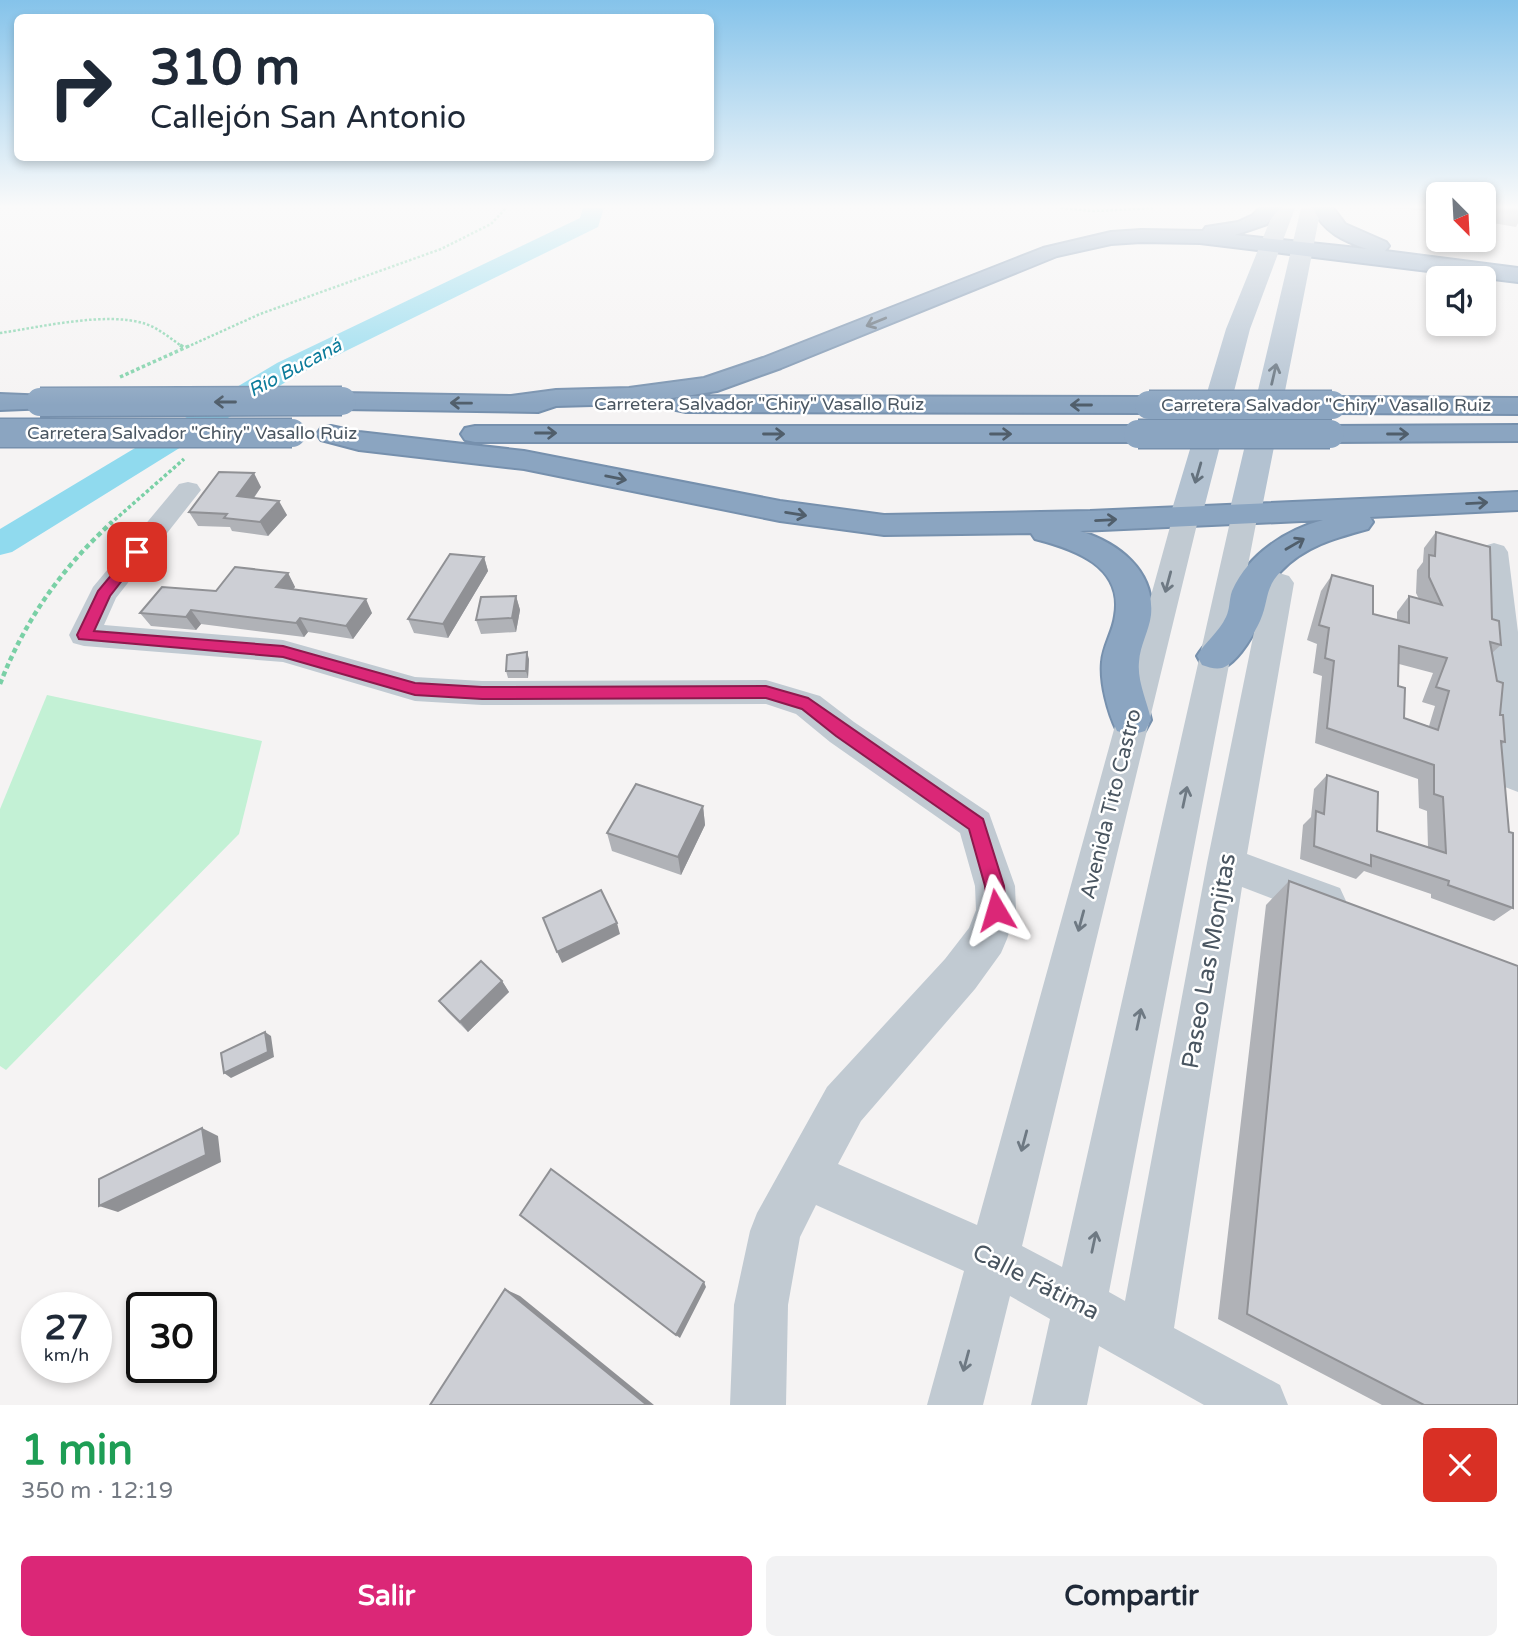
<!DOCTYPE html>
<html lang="es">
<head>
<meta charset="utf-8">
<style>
	body { margin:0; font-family:"Varela Round",sans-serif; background:#f2f2f3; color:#1f2937; height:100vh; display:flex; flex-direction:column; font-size:26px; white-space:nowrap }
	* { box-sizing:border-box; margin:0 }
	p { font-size:23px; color:#747a83 }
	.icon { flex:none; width:38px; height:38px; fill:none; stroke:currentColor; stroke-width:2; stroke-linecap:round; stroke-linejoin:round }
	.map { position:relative; height:1405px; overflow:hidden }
	.sheet { display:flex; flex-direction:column; background:#fff; flex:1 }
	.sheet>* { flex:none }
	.guide { position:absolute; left:14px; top:14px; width:700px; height:147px; border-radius:10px; box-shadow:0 4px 10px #0003; background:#fff; color:#1f2937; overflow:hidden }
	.needle { width:46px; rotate:156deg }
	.fabs { position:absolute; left:1426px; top:182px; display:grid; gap:14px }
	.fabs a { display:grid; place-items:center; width:70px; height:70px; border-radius:10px; background:#fff; box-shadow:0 4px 10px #0003; font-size:35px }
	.speed { position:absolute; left:21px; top:1292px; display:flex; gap:14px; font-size:35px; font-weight:700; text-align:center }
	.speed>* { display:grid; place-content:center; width:91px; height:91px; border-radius:50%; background:#fff; box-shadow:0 4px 10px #0003; line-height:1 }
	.speed small { font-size:18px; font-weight:400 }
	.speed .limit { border:4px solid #111; border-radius:10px; background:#fff; color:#111 }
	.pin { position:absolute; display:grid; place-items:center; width:60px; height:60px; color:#fff; margin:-30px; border-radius:14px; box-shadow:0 4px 10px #0006 }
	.me { position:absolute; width:77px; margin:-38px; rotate:353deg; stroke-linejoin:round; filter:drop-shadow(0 0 5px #0008) }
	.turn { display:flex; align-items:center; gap:24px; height:147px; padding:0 21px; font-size:32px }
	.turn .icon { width:91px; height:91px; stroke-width:2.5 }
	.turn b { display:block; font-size:49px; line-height:60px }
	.round { display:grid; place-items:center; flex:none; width:74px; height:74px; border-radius:10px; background:#f2f2f3 }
	.headline { display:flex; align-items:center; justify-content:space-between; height:119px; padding:0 21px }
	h1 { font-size:42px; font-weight:800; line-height:52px; color:#1e9e55 }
	.button { display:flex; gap:14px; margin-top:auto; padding:14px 21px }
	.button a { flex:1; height:80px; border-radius:10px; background:#db2777; color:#fff; font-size:28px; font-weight:800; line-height:80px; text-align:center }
	.button a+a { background:#f2f2f3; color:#1f2937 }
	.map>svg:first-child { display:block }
</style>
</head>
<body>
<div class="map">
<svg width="1518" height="1405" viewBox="0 0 1518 1405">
	<rect width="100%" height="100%" fill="#f5f3f3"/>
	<path fill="#c3f1d5" d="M47,695L262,741L239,834L6,1070L0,1066V809Z"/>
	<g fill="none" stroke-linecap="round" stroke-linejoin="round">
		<path fill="#90daee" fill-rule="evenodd" d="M583,208H604L598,227L297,375L12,552L0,555V529L277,363L580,218Z"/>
		<defs>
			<path id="highway" d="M1260,208H1280L1267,224L1235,235L1367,249C1344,241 1323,232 1313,208H1333L1345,224L1386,242L1389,246L1385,251L1518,268V282L1200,243L1141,242L1111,244L1057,256L781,368L717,391L686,396L1149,397L1159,399L1162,405L1159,411L1149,413L686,412L676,410L673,404L676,398L686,396L629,404L556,406L538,412L342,409L333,407L329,401L333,395L342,393L511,396L556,390L629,388L704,378L763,358L1043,248L1111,232L1141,230L1203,231L1206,227L1238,222L1253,215Z
				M0,394L49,396L53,402L49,408L0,410Z
				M1332,397L1518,398V414L1332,413L1322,411L1319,405L1322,399Z
				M1518,425V441L1330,442L1320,440L1316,434L1320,428L1330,426Z
				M331,426L359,432L524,451L780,501L884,515L1090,511L1518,492V510L1370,517L1373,522L1368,529C1335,538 1305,546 1281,571C1264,589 1269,601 1260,621C1254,634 1241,656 1228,665C1220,671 1211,668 1202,665L1197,656C1205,642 1219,632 1226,617C1230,609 1229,600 1232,591C1248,554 1286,530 1323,520L1080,531C1118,543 1155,570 1151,615C1149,631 1140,645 1139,662C1137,681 1147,701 1151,720L1145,731L1131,735L1117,731C1108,713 1100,683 1102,662C1103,646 1113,632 1115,616C1124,566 1074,549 1035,539L1031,533L884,535L780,521L524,469L359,450L321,440L317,434L321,428Z
				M475,426H1138L1148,428L1152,434L1148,440L1138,442H475L465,440L461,434L465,428Z"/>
		</defs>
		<use href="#highway" stroke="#7690ad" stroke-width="4"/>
		<path stroke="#7ad0a6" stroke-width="2.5" stroke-dasharray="2.5 2" stroke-linecap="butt" d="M1061,208L1094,211L1155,208
			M0,333C41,327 107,311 146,324C160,329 171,339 183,347
			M187,347L260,314L441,249L491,224L506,208"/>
		<path stroke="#7ad0a6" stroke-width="3.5" stroke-dasharray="3.5 2.5" stroke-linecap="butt" d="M180,345L185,348
			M120,377L191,345
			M110,524L184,459"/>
		<path stroke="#7ad0a6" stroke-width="4.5" stroke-dasharray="5 3.5" stroke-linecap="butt" d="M0,684C25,620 61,569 112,522"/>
		<path fill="#c1cad2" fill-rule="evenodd" d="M188,482L197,484L201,490L116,598L104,625L283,640L415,677L482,681L766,680L820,696L854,722L989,813L1015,886L1016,910L1007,939L1001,953L975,989L861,1121L838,1164L977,1225L1173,516L1176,510L1186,508L1196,510L1199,516L1022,1246L1062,1267L1232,513L1235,507L1245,505L1255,507L1258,513L1109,1292L1125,1301L1207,863L1264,583L1269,576L1279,573L1289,576L1294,583L1247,854L1340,888L1346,901L1340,914L1326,919L1242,887L1174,1328L1280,1385L1288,1405H1204L1099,1346L1087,1405H1031L1050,1319L1010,1296L983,1405H927L964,1271L816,1205L800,1237L788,1305L786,1405H730L734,1305L750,1231L757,1213L827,1087L945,959L969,928L976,910L975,886L960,833L830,742L796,714L766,704L482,705L415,701L283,662L84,646L73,643L69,635L93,587L179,484Z
			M1494,543L1504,546L1508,552L1518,632V792L1505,787L1500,777L1480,552L1484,546Z"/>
		<path fill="#b3c2d1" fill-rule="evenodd" d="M1275,208H1295L1250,329L1202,516L1197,523L1186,526L1175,523L1170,516L1226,329Z
			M1301,208H1321L1261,513L1256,520L1245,523L1234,520L1229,513Z"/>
		<use href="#highway" fill="#8ba5c1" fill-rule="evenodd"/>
		<defs>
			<path id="highway-bridge" d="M40,402L342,401
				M1149,405H1332
				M0,433H292
				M1138,434H1330"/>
		</defs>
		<use href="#highway-bridge" stroke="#7690ad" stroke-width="31" stroke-linecap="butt"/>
		<use href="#highway-bridge" stroke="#8ba5c1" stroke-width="28"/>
	</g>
	<path fill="#b0b2b7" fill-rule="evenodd" d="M1392,208H1438V211H1436Z
		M1484,208H1518V223L1516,227L1487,222L1486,218H1484Z
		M261,487L254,498L287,515L268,536L232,531L230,527L198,526L189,512Z
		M1436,532L1492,619L1501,645L1492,653L1500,715L1505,742L1501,745L1513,908L1494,921L1431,898V894L1364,871L1356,879L1300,859L1303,825L1311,817L1314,789L1327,775L1377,831L1428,848L1427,811L1419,808L1418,779L1315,743L1322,676L1313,673L1317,644L1307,640L1321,591L1332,575L1373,614L1397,620V612L1409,596L1419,599L1416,593L1417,570L1423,562L1424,548ZM1399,664L1433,673L1422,702L1435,706L1429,726L1404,718L1398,686Z
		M484,557L488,571L448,638L414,633L408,619Z
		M288,573L295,587L293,589L372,613L353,639L308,632L304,637L201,624L196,630L151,626L140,613Z
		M516,596L520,610L516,632L481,634L476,620Z
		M529,659L528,678H508L506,671Z
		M703,806L705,825L681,875L612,851L607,833Z
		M1289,881L1518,1405H1382L1218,1319L1266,905Z
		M502,981L509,992L468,1032L447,1011L439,1001Z"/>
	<path fill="#909195" d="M254,473L261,487L245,510L237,496Z
		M279,501L287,515L268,536L260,522Z
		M484,557L488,571L448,638L443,624Z
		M288,573L295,587L284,601L276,587Z
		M516,596L520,610L516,632L512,618Z
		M366,599L372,613L353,639L346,626Z
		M191,610L201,624L196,630L186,617Z
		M300,618L308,632L304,637L296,623Z
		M527,652L529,659L528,678L526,671Z
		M703,806L705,825L681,875L678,857Z
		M617,923L620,934L562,963L557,952Z
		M502,981L509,992L468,1032L460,1022Z
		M265,1032L271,1036L274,1057L231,1078L224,1073Z
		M202,1128L218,1136L221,1162L118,1212L99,1206Z
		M704,1282L706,1287L680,1338L676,1335Z
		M505,1289L520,1296L654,1405H647Z"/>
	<path fill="#cdcfd5" stroke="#909195" stroke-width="2" fill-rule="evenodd" d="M219,472L254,473L237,496L279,501L260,522L224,518L227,514L189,512Z
		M1436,532L1490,547L1492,619L1499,621L1501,645L1490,642L1497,681L1503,683L1500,715H1503L1505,742L1501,741L1509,832L1513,833V908L1448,885L1449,881L1371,855V866L1314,846L1316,811L1324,814L1327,775L1378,792L1377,831L1446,853L1443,797L1434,794V765L1327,728L1334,661L1325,658L1329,628L1319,625L1332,575L1373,586V614L1409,623V596L1442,605L1429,577V555L1435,556ZM1399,646L1447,658L1436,687L1449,691L1438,730L1404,718L1405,688L1398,686Z
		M450,554L484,557L443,624L408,619Z
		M235,567L288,573L276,587L366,599L346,626L300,618L296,623L191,610L186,617L140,613L162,587L216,591Z
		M516,596L512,618L476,620L481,597Z
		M527,652L526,671H506L507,655Z
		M636,784L703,806L678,857L607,833Z
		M1289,881L1518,966V1405H1424L1247,1314Z
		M601,890L617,923L557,952L543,918Z
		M481,961L502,981L460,1022L439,1001Z
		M265,1032L268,1052L224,1073L221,1053Z
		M202,1128L206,1155L99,1206V1179Z
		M551,1169L704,1282L676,1335L520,1215Z
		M505,1289L647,1405H430Z"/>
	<defs><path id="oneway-shaft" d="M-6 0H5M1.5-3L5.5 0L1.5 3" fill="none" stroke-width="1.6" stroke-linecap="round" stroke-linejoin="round" transform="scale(1.75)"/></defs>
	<g stroke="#505e6b">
		<use href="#oneway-shaft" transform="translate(876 322) rotate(158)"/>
		<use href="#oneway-shaft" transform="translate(225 402) rotate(180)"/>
		<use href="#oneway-shaft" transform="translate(461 403) rotate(-179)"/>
		<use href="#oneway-shaft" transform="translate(1081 405) rotate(180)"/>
		<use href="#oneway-shaft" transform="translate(546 433)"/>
		<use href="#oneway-shaft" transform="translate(774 434)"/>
		<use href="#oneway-shaft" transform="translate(1001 434)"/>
		<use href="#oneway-shaft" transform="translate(1398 434)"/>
		<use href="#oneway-shaft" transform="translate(616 478) rotate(11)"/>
		<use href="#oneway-shaft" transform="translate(1477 503) rotate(-3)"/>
		<use href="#oneway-shaft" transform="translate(796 514) rotate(9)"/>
		<use href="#oneway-shaft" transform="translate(1106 520) rotate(-3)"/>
		<use href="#oneway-shaft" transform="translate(1295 544) rotate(-30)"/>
	</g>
	<g stroke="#64717d">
		<use href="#oneway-shaft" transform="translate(1274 374) rotate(-77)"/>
		<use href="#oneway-shaft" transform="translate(1198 473) rotate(106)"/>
	</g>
	<g stroke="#6e7983">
		<use href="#oneway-shaft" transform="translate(1168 582) rotate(105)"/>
		<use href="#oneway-shaft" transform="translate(1185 797) rotate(-78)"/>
		<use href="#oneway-shaft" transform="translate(1081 921) rotate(105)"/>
		<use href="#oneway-shaft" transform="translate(1139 1019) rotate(-78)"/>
		<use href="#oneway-shaft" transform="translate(1024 1141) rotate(105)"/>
		<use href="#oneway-shaft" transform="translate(1094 1242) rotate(-78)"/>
		<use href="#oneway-shaft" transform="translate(966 1361) rotate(105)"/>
	</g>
	<linearGradient id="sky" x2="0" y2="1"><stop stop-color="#85c3ea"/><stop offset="0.51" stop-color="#fafafa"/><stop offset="1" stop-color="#fafafa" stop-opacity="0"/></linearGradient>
	<rect width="1518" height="405" fill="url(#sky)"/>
	<path fill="#db2777" stroke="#8e194d" stroke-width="2" d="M137,548L144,552L110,596L94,631L283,646L415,683L482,687L766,686L808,698L983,819L1004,886L1006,910L1003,916L996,919L989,916L985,886L969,829L836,736L802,709L766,698L482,699L415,695L283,657L79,639L77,635L98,591L133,549Z"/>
	<g text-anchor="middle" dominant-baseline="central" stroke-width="5" stroke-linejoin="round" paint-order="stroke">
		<g font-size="18" fill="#4a5661" stroke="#fff">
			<text x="759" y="404">Carretera Salvador "Chiry" Vasallo Ruiz</text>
			<text x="1326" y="405">Carretera Salvador "Chiry" Vasallo Ruiz</text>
			<text x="192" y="433">Carretera Salvador "Chiry" Vasallo Ruiz</text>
		</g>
		<g font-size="19" font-style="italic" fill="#0c7c9b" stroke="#fff">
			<text transform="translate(295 368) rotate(-28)">Río Bucaná</text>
		</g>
		<g font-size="21" fill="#4a5661" stroke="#fff">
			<text transform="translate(1111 804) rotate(-76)">Avenida Tito Castro</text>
		</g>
		<g font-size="24" fill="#4a5661" stroke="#fff">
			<text transform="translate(1209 961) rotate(-80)">Paseo Las Monjitas</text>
			<text transform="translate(1036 1282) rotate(27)">Calle Fátima</text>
		</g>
	</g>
</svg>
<div class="fabs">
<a><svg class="needle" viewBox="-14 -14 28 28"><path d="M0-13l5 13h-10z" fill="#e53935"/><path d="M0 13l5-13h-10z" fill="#747a83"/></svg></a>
<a><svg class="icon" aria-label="sound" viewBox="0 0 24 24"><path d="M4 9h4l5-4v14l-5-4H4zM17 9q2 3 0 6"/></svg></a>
</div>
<div class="speed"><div>27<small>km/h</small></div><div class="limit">30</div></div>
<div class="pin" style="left:137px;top:552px;background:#d93025"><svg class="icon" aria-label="arrive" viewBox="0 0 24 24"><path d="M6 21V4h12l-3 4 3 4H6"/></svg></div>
<svg class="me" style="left:996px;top:910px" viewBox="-20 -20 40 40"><path d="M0-17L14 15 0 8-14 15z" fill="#db2777" stroke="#fff" stroke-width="4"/></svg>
<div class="guide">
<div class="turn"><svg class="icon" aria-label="right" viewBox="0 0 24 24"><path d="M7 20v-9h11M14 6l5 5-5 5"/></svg><div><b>310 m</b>Callejón San Antonio</div></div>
</div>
</div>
<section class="sheet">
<div class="headline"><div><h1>1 min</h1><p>350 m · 12:19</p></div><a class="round" style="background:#d93025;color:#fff"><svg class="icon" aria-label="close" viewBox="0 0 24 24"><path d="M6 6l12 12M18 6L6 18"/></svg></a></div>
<div class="button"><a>Salir</a><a>Compartir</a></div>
</section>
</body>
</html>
